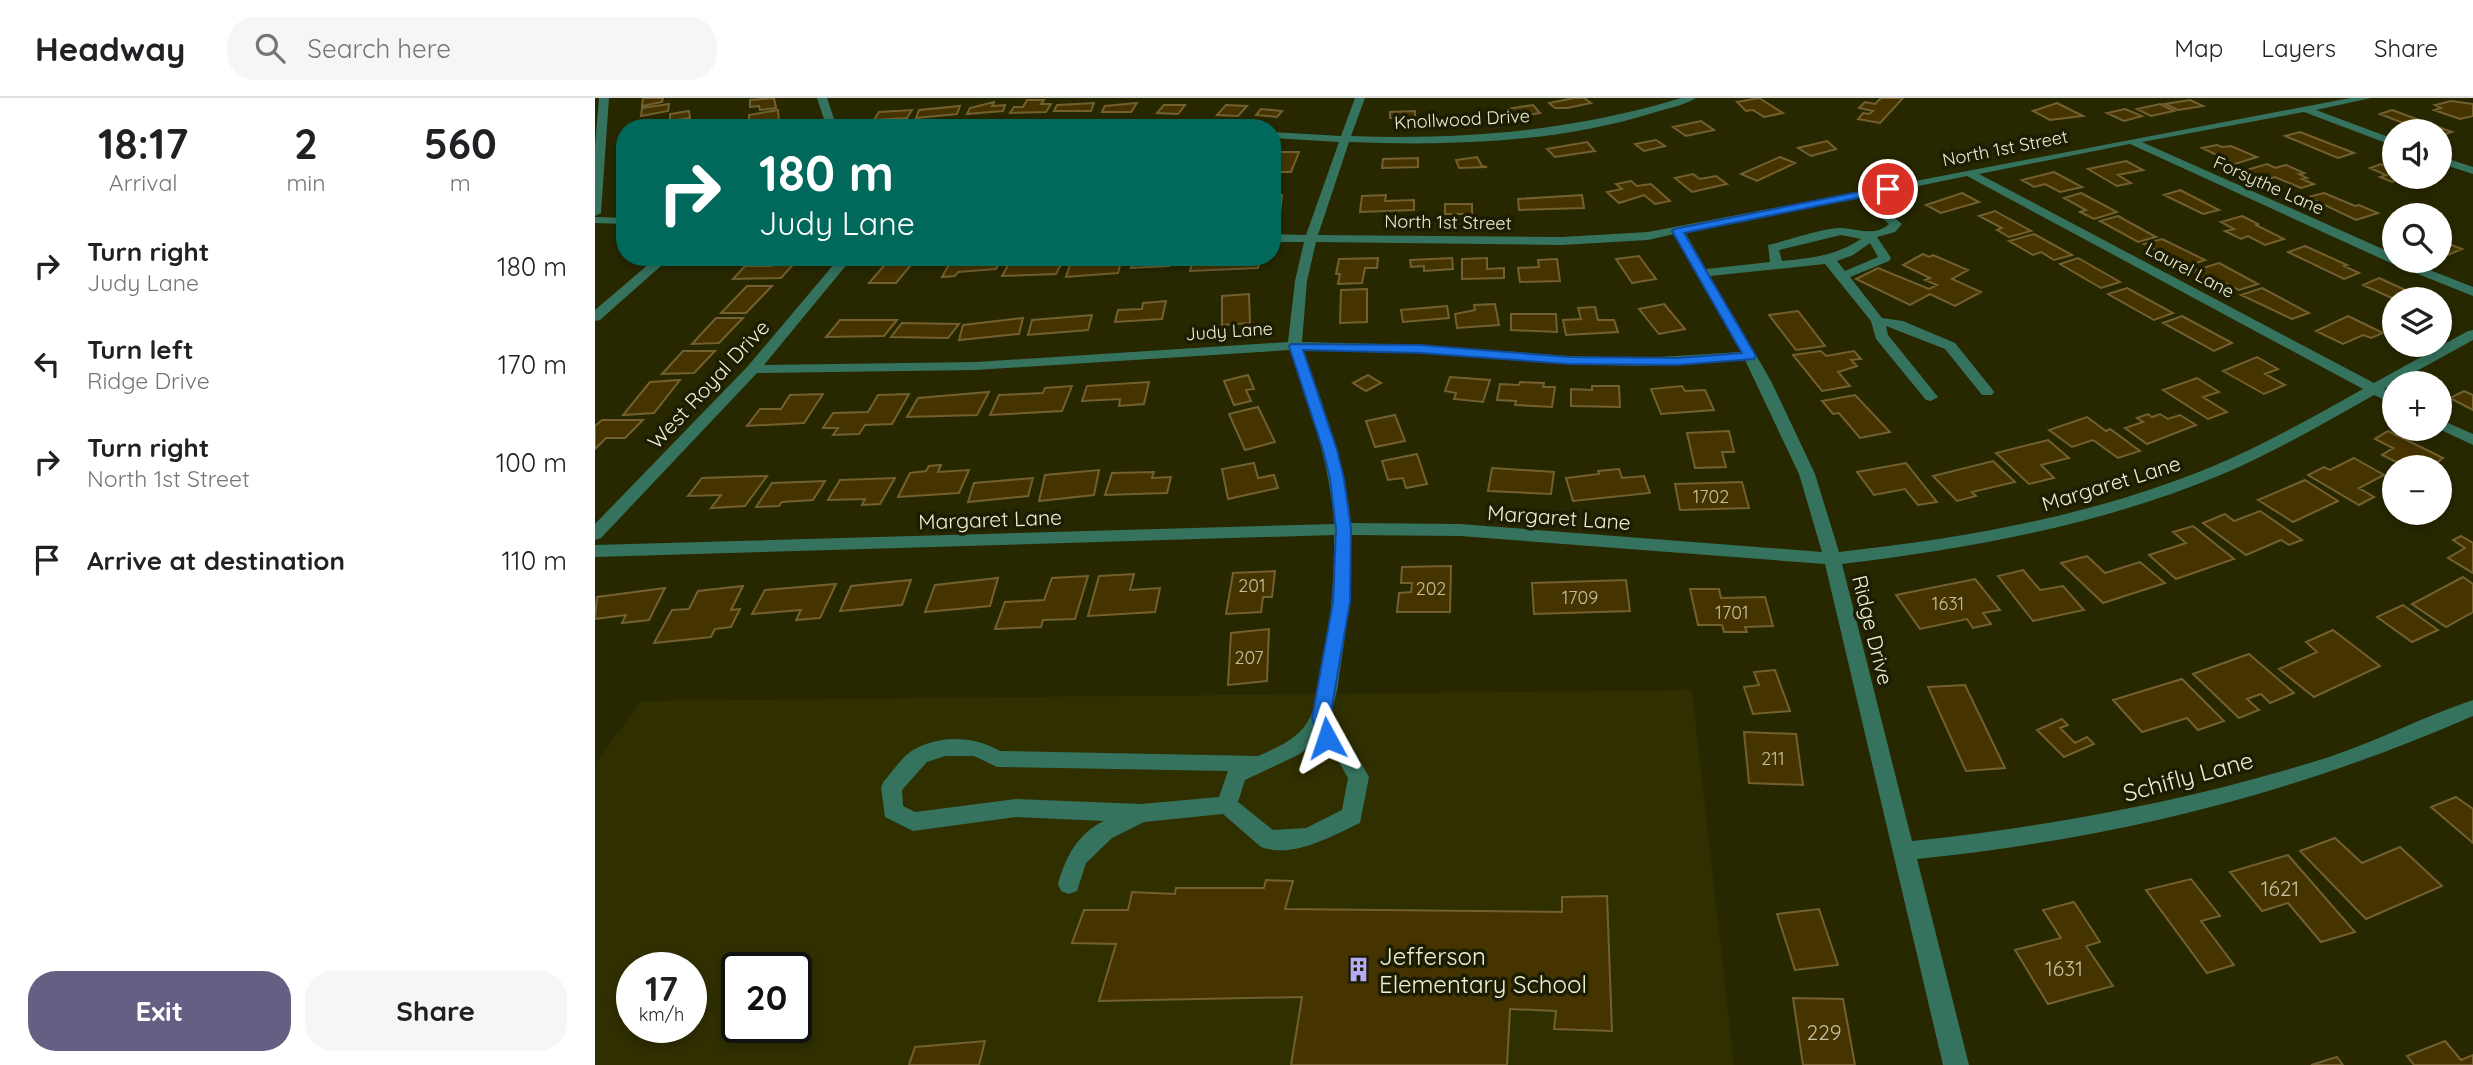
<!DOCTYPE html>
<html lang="en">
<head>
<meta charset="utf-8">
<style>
	body { margin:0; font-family:Quicksand,sans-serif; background:#f6f6f6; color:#202124; height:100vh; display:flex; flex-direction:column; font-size:26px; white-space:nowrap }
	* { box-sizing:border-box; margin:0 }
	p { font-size:23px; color:#757577 }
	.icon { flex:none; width:38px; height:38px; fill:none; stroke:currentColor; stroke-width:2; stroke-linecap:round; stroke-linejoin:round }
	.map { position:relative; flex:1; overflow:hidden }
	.sheet { display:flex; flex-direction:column; background:#fff; width:595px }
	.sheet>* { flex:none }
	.guide { position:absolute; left:21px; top:21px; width:665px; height:147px; border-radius:28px; box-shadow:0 4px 10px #0003; background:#00695c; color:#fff; overflow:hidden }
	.buttons { position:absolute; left:1787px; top:21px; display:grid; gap:14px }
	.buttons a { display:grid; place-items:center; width:70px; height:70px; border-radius:50%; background:#fff; box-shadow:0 4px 10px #0003; font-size:35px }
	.speed { position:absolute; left:21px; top:854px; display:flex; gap:14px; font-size:35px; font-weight:700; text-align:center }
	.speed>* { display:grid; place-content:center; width:91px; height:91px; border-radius:50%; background:#fff; box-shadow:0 4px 10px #0003; line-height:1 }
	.speed small { font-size:18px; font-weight:400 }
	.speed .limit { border:4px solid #111; border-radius:10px; background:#fff; color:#111 }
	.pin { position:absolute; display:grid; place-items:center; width:60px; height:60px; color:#fff; margin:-30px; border:4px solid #fff; border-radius:50%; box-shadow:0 2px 7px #0007 }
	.me { position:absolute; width:77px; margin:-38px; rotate:355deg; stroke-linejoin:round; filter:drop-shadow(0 0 5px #0008) }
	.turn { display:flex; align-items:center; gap:24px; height:147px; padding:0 28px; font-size:32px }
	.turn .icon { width:91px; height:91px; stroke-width:2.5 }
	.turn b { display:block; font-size:49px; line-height:60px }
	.eta { display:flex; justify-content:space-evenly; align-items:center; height:119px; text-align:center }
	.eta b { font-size:42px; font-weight:700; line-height:49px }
	.action { display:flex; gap:14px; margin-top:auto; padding:14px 28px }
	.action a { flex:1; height:80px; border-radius:28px; background:#636083; color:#fff; font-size:28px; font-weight:700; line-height:80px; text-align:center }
	.action a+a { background:#f6f6f6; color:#202124 }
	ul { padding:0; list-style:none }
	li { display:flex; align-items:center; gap:21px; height:98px; padding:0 28px }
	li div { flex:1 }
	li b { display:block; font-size:26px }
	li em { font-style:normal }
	header { display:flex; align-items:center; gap:42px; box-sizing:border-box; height:98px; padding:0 35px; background:#fff; border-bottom:2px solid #e0e0e0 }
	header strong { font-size:33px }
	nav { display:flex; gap:38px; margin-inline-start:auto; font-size:24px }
	.search { width:490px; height:63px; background:#f6f6f6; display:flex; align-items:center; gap:18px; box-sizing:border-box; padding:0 24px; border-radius:28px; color:#757577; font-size:26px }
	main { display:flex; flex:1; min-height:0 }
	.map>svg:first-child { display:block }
</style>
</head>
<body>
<header>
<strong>Headway</strong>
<div class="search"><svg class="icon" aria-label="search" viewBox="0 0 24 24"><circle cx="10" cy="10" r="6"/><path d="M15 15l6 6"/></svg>Search here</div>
<nav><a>Map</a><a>Layers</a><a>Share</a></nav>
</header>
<main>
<section class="sheet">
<div class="eta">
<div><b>18:17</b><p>Arrival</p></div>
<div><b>2</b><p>min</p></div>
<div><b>560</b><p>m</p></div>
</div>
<ul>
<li><svg class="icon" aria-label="right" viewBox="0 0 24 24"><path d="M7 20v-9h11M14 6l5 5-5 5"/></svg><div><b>Turn right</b><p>Judy Lane</p></div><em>180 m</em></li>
<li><svg class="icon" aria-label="left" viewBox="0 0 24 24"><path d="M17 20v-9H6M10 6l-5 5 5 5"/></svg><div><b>Turn left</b><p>Ridge Drive</p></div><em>170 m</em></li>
<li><svg class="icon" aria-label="right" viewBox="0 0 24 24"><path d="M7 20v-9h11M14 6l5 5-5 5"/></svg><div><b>Turn right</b><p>North 1st Street</p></div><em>100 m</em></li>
<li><svg class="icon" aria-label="arrive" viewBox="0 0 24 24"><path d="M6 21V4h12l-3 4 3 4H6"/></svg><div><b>Arrive at destination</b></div><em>110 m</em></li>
</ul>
<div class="action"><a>Exit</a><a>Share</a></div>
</section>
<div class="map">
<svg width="1878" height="967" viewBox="0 0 1878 967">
	<rect width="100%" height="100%" fill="#272700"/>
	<path fill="#302f00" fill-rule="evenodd" d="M1097,592L1139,967H0V665L47,603ZM37,870H96V929H37ZM142,870H201V929H142Z"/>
	<path fill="#463400" stroke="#72602f" stroke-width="2" d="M48,0H68L67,4L47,8Z
		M179,0L181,10L165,12L164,8L155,9V2Z
		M979,0H989L996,5L972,10H960L954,5Z
		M1164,0L1188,15L1169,19L1158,12L1151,13L1142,4Z
		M1284,0H1308L1285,25L1263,21L1268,15L1274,16L1278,13L1264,10L1270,4L1280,6L1286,0Z
		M432,2H449L446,6H456L451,14L415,15L419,9H428Z
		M1595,2L1608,8L1583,12L1570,6Z
		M1856,3L1878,6V18L1865,21L1839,12L1846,10L1840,7Z
		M399,4L397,8L410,7L408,13L372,16L375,10Z
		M499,5L496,13H459L462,7Z
		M542,5L536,14H507L510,8Z
		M1462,5L1488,18L1455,22L1438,13Z
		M74,6L73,13L46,18L47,10Z
		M1565,6L1579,13L1556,18L1542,11Z
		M569,7H590L583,16L562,15Z
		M631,7L652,8L643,18L622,17Z
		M938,7L945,15L919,19L912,11Z
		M365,8L362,16L321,20L324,12Z
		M666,11L687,13L682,19L661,17Z
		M1530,11L1547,18L1529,23L1512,15Z
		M183,12L184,23L154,26V17Z
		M317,12L312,20L279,22L284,14Z
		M1797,12L1857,34L1844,38V33H1829L1785,16Z
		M94,13L95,20L75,23V16Z
		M820,13V28H804V19L795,20V14Z
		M69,22L68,30H47V26Z
		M1106,23L1119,32L1091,38L1078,29Z
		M1705,34L1759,55L1743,60L1690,38Z
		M1061,42L1070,48L1049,53L1040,46Z
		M1232,43L1241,51L1216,58L1203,50Z
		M992,44L1000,53L960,59L952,51Z
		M1622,47L1627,49L1636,48L1662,59L1640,66L1607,50Z
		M680,54H704L696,74H677Z
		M882,59L887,68L892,69L864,70L861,62Z
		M1185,59L1200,65L1162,83L1146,76Z
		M823,60V69L787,70L788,61Z
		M1531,63L1548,72L1523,77L1536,85L1522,88L1493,71Z
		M1672,66L1680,70L1691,67L1709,75L1704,76L1712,80L1707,81L1719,86L1706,90L1680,79L1669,82L1648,73Z
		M1786,66L1799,72V79H1824L1833,82L1822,86L1802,82L1797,84L1785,79L1791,77L1775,70Z
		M1459,74L1487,89L1465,94L1450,86L1439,89L1427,82Z
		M1098,76L1105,81L1121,78L1132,86L1097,94L1080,80Z
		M1036,83L1042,88L1056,86L1075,103L1060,106L1049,97L1024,105L1012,94L1027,91L1021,86Z
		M1585,92L1624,112L1608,116L1569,97Z
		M1367,95L1384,104L1346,115L1331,107Z
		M1486,95L1522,114L1499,121L1485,114L1491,112L1469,100Z
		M1729,95L1760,108L1764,107L1783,115L1761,122L1713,99Z
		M677,97H687L685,115L677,116Z
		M791,97L790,103L819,102V112L765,114L767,98Z
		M987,97L989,110L924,112L923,101Z
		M850,106H877V116H850Z
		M1400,113L1436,133L1414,139L1402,132L1407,130L1384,118Z
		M1523,118L1561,139L1543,144L1505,123Z
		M1647,118L1663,126L1661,127L1689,141L1670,147L1653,138L1646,141L1630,133L1639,131L1626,124Z
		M1439,136L1477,157L1459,162L1446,154L1438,157L1414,143Z
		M1844,137L1853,140L1846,143L1867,151L1848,159L1844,157Z
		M1567,141L1610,162L1592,168L1549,146Z
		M1710,148L1752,167L1749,168L1764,175L1749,181L1693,154Z
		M1328,156L1334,159L1338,157L1373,172L1357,181L1386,194L1360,208L1335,196L1315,207L1261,181L1283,170L1334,191L1342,187L1330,182L1335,180L1308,167Z
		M1044,158L1061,181L1037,185L1021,161Z
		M185,159H205L186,180L138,181L150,168H177Z
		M407,159L401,171L363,174L360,178L347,179L357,161Z
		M418,159H441L438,165L467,164L461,176L407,178Z
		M540,159H577L574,168L536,170Z
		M599,159H665L663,170L595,173Z
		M496,160L494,165L526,163L523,175L471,179L477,161Z
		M783,160L782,170H770L767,185L743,186L745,176H741L744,161Z
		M857,160L858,171L829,173V168L816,169L815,162Z
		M892,160V171L909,170V180L867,181V161Z
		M1483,160L1525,184L1506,190L1465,166Z
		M962,161L965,183L925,184L923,170L944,169L943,162Z
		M294,162H320L301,185H274Z
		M1624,165L1663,186L1644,192L1622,181L1616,183L1598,173Z
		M1784,180L1830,201H1799L1768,187Z
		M152,188H177L151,215H126Z
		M1532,190L1578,215L1559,222L1513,196Z
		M1667,190L1714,215L1697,221L1646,197Z
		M772,191V224L745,225L746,192Z
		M654,196L655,225L627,227V198Z
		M571,203L567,221L520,224L523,212L547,211L548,205Z
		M900,206L904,227L862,230L860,216L880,212L879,207Z
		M1069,206L1090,231L1064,236L1044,211Z
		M852,208L854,220L808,224L806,212Z
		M1000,209L1003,222H1019L1023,234L971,237L968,222L986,221L983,210Z
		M1203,213L1230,248L1201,252L1174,217Z
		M916,216H961L962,234L916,232Z
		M497,217L493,232L433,237L437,222Z
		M1587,218L1637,245L1619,253L1568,225Z
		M1753,218L1788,235L1776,240L1768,237L1748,246L1721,233Z
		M121,220H148L124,245L97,246Z
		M428,220L424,236L364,242L368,227Z
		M245,222H302L289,238L231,239Z
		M307,225L364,226L353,240L296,239Z
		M88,253H120L99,275L67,276Z
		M1226,253L1231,258L1259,253L1266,261L1256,262L1262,268L1243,274L1255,288L1227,293L1198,257Z
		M1662,259L1683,271L1670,276L1690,287L1669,296L1628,273Z
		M653,277L659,291L651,292L656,303L639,307L629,283Z
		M773,277L786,285L771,293L758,285Z
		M855,279L895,282L888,304L859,301L861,295L850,293Z
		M1602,280L1624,294L1608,299L1632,314L1613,321L1568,292Z
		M85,282L59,315L28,317L55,284Z
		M554,284L549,306L524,308L525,301L487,303L492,288Z
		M925,284L949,285L948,289H960L957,309L920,307L921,303L902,302L905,286L924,287Z
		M477,288L467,313L395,317L404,297L448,295L450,290Z
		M997,288H1024L1025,309L976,308V291L997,292Z
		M1087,288L1090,293L1110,292L1119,312L1066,316L1056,291Z
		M1869,293L1878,297V312L1855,300Z
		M394,294L382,317L312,319L323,300Z
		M228,296L209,325L152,328L165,311H186L195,297Z
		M314,296L297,326L270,327L264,336L238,337L243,330H228L238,315L273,314L283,297Z
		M1260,297L1295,334L1265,340L1244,315L1238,316L1227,303Z
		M663,309L680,344L650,352L634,316Z
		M1553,316L1557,319L1565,316L1573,321L1585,317L1601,327L1552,346L1530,330L1548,324L1542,320Z
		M800,317L810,343L780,349L771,323Z
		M1492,319L1511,333L1515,331L1545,353L1523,360L1498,342L1477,349L1454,332Z
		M7,322H48L30,340H11L0,351V328Z
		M1134,333L1139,354H1127L1131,369L1100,370L1092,335Z
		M1793,333L1848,360L1836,369H1811L1787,357L1798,350L1780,341Z
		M1453,342L1474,360L1446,367L1459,380L1434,386L1401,355Z
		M822,356L832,386L811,390L808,380L793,382L787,363Z
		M1759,360L1789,377L1764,390L1779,399L1764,407L1713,377L1729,369L1735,372Z
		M1398,363L1420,384L1377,394L1381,398L1362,403L1338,378Z
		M659,365L663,380L679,377L683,390L633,401L627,371Z
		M1311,365L1342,404L1323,407L1310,391L1279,397L1262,374Z
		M346,367L343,374L374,372L364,395L303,399L315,375L331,373L334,368Z
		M897,370L959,374L956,396L893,393Z
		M1024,371L1027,380L1049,378L1055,395L978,403L971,380L1004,376L1003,373Z
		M504,372L499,397L444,403L450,377Z
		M559,374L557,380L576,379L572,395L510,397L517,375Z
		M172,378L150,408L116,410L126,397L93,398L107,380Z
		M300,380L285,406L267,407L270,401L233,402L245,382Z
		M438,380L433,398L373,404L379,385Z
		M1710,382L1743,403L1698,424L1663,402Z
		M230,383L218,402L187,404L184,408L161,409L177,385Z
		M1147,384L1154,410L1085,412L1080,386Z
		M1665,413L1707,442L1694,447L1686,442L1651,457L1608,425L1630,416L1639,423Z
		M1598,428L1639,461L1581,481L1554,457L1591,445L1578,434Z
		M1866,438L1878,445V475L1853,460L1870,450L1858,442Z
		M1492,458L1510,475L1545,464L1570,485L1508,505L1466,465Z
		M856,468L855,514H802L804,495L816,494L817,485H806L807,469Z
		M1428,472L1445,492L1468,488L1489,512L1438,523L1403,478Z
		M680,473L677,499H668L666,514L631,516L638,475Z
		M539,476L535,492L565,490L560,514L493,518L504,478Z
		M493,478L480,521L448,522L446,529L400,531L410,504L449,502L457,480Z
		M1868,479L1878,486V514L1851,529L1817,506Z
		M403,480L395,508L330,514L340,487Z
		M1380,481L1405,512L1388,515L1396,526L1378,530L1372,521L1325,531L1301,497Z
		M316,482L307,507L245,513L256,488Z
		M1031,482L1035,513L939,516L937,485Z
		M241,486L225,520L201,522L206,512L157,516L170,492Z
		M148,488L136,512L145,511L136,529L120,531L116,539L59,545L77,512L94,511L103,493Z
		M70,490L54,522L27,525L31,517L0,521L2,499Z
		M1095,491H1124L1126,500L1170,499L1178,528L1150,529L1152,534H1129L1127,527H1103Z
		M1808,507L1843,532L1817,544L1782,519Z
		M674,531L672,583L633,587L636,535Z
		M1738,532L1785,568L1719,599L1684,571L1722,554L1711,544Z
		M1654,556L1699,595L1675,605L1666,596L1652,601L1664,612L1644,620L1598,576Z
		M1180,572L1195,613L1158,616L1149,589L1164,587L1159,574Z
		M1587,581L1629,623L1603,632L1592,620L1547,634L1518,602Z
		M1370,587L1410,670L1371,673L1333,589Z
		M1467,621L1473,627L1465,630L1480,645L1492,639L1499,646L1469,659L1442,632Z
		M1149,634L1201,636L1208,687L1154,685Z
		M1861,699L1878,711V745L1836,709Z
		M1740,740L1767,765L1805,749L1847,788L1771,821L1705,753Z
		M1693,757L1760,834L1726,844L1693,805L1667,813L1635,774Z
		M1596,781L1625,818L1606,823L1639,867L1612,875L1551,792Z
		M671,782L698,783L690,811L967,814V799L1012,798L1017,933L959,931L961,913L915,911L912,967H696L707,899L504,903L521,846L477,845L489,812H533L537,794L580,796L581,790H669Z
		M1479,804L1505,844L1491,848L1518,888L1453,906L1420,852L1466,840L1448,812Z
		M1224,811L1243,867L1200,872L1182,816Z
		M1198,900L1248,901L1260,967H1208Z
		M390,943L384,967H314L320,949Z
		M1850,943L1866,962L1878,957V967H1819L1812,958Z
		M1742,959L1748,967H1716Z"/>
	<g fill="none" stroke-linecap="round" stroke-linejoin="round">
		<path fill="#35735e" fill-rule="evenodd" d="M4,0H14L6,115L0,118V49Z
			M222,0H232L242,30H232Z
			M760,0H770L756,38C869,42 978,33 1086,0H1101C1090,7 1074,10 1061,14C963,45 856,48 754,44L723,137L967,139L1053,134L1755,0H1776L1721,12L1799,41V48L1709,14L1547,44L1799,156V163H1812L1878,189V198L1798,166L1535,46L1384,76L1779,285L1873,233L1878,232V242L1789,291L1799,296V306L1779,297C1729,325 1680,354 1628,376C1506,427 1378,450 1247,466L1317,743C1459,728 1598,702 1734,659C1783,643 1829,618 1878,602V618C1697,697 1517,741 1322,761L1374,967H1348L1230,466L865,438L756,437L750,538L742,593L735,618L741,635L754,645L774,679L765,725C736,738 699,761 666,749L628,716L549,724L517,740L491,765L482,793L474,796L466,793L463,786C471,759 482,736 509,723L421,719L318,733L290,719L286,689L289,683C298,673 308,657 320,651C347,637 379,638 405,653L663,658C681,650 701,642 712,625C733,593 740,477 739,437L0,459V447L739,426C735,364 715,310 695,252L381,272L162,275L6,440L0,442V426L153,268L245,159H258L169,267L381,264L693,244L700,183L709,144H677V136L711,137L744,44L677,40V34L746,38ZM1372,78L1768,291C1718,319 1669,347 1616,369C1496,418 1372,440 1244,454L1220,376L1176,283L1115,178L1230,166L1276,223L1281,241L1331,302L1336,303L1343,299L1293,237L1291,228L1350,251L1387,297H1397L1399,294L1397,291L1360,245L1308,223L1287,220L1255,179L1294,163L1296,160L1282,139L1300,134L1307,126L1275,98ZM1264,100L1294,126C1280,139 1264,131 1247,130C1230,129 1191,143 1173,147L1175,164L1111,171L1090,134ZM1079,136L1146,254L1047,260L974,258L825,247L707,244L712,183L721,144L967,147L1053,142ZM1246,137L1266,141C1240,158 1217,160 1187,163L1184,152ZM1275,145L1283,159L1250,173L1242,163L1258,157ZM708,252L825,255L974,266L1047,268L1150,262L1204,376L1227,454L865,426L756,425C750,364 729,310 708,252ZM723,641L740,657L753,680L747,712L711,730L678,732L643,704L650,682L705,656ZM350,658H379L402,669L633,673L624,699L546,706L421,701L320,714L308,708L307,692L332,664Z
			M423,27H532L537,30H418Z
			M1844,58L1878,69V76L1844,65Z
			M0,119L30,120V126L0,125Z
			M62,159H76L5,222L0,223V212Z
			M1844,321L1878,336V347L1844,331Z"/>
	</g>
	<path fill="#1a73e8" stroke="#114b97" stroke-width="2" d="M1293,88L1298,91L1297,93L1089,135L1161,258L1159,261L1082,267L974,266L825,255L708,252L742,352L749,381L756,431L755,504L735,620L741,640L739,645L732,647L726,645L717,620L738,504L741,431L735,381L728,352L694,248L696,246L825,247L974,259L1082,260L1147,255L1077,133L1079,131Z"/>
	<defs>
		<symbol id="building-bare" viewBox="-9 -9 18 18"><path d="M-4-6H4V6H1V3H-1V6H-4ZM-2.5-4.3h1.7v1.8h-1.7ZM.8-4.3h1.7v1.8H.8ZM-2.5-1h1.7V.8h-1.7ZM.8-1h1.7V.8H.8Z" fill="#b5acf8" stroke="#1d1d03" stroke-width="2.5" paint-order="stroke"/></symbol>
	</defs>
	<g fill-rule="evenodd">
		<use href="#building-bare" x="746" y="854" width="35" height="35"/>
	</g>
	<g text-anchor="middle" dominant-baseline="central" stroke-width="7" stroke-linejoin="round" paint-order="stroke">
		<g font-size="18" fill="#eeefd4" stroke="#1d1d03">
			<text transform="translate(867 21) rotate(-3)">Knollwood Drive</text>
			<text transform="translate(1410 50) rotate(-11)">North 1st Street</text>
			<text transform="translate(1674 87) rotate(24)">Forsythe Lane</text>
			<text transform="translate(853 124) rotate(1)">North 1st Street</text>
			<text transform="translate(1595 172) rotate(28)">Laurel Lane</text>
			<text transform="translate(634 233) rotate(-4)">Judy Lane</text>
		</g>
		<g font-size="18" fill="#c4c09f">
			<text x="1116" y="398">1702</text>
			<text x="657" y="487">201</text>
			<text x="836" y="490">202</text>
			<text x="985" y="499">1709</text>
			<text x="1353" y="505">1631</text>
			<text x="1137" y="514">1701</text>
			<text x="654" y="559">207</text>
			<text x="1178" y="660">211</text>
		</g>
		<g font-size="21" fill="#eeefd4" stroke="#1d1d03">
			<text transform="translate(113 286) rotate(-47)">West Royal Drive</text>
			<text transform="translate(1516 385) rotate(-17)">Margaret Lane</text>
			<text transform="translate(964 419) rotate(4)">Margaret Lane</text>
			<text transform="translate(395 421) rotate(-2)">Margaret Lane</text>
			<text transform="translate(1278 532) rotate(76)">Ridge Drive</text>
		</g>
		<g font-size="21" fill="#c4c09f">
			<text x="1685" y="790">1621</text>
			<text x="1469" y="870">1631</text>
			<text x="1229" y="934">229</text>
		</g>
		<g font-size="24" fill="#eeefd4" stroke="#1d1d03">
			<text transform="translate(1593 678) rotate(-15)">Schifly Lane</text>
		</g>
		<g font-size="24" fill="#eeefd4" stroke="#1d1d03" text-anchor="start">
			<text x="784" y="858">Jefferson<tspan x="784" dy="28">Elementary School</tspan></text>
		</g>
	</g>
</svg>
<div class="buttons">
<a><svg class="icon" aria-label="sound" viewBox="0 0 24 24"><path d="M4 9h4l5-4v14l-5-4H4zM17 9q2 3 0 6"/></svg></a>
<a><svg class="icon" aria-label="search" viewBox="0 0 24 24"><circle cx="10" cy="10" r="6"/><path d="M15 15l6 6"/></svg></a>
<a><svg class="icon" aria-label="layers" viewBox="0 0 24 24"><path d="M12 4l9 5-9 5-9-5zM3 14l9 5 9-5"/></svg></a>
<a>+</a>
<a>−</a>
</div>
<div class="speed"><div>17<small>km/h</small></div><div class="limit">20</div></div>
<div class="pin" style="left:1293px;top:91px;background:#d93025"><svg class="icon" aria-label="arrive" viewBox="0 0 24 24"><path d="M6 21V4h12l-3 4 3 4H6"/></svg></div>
<svg class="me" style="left:732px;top:640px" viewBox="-20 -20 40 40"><path d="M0-17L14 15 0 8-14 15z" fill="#1a73e8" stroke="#fff" stroke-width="4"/></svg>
<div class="guide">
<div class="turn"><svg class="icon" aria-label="right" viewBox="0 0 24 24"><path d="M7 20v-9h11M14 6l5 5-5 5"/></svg><div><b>180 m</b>Judy Lane</div></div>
</div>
</div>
</main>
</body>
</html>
